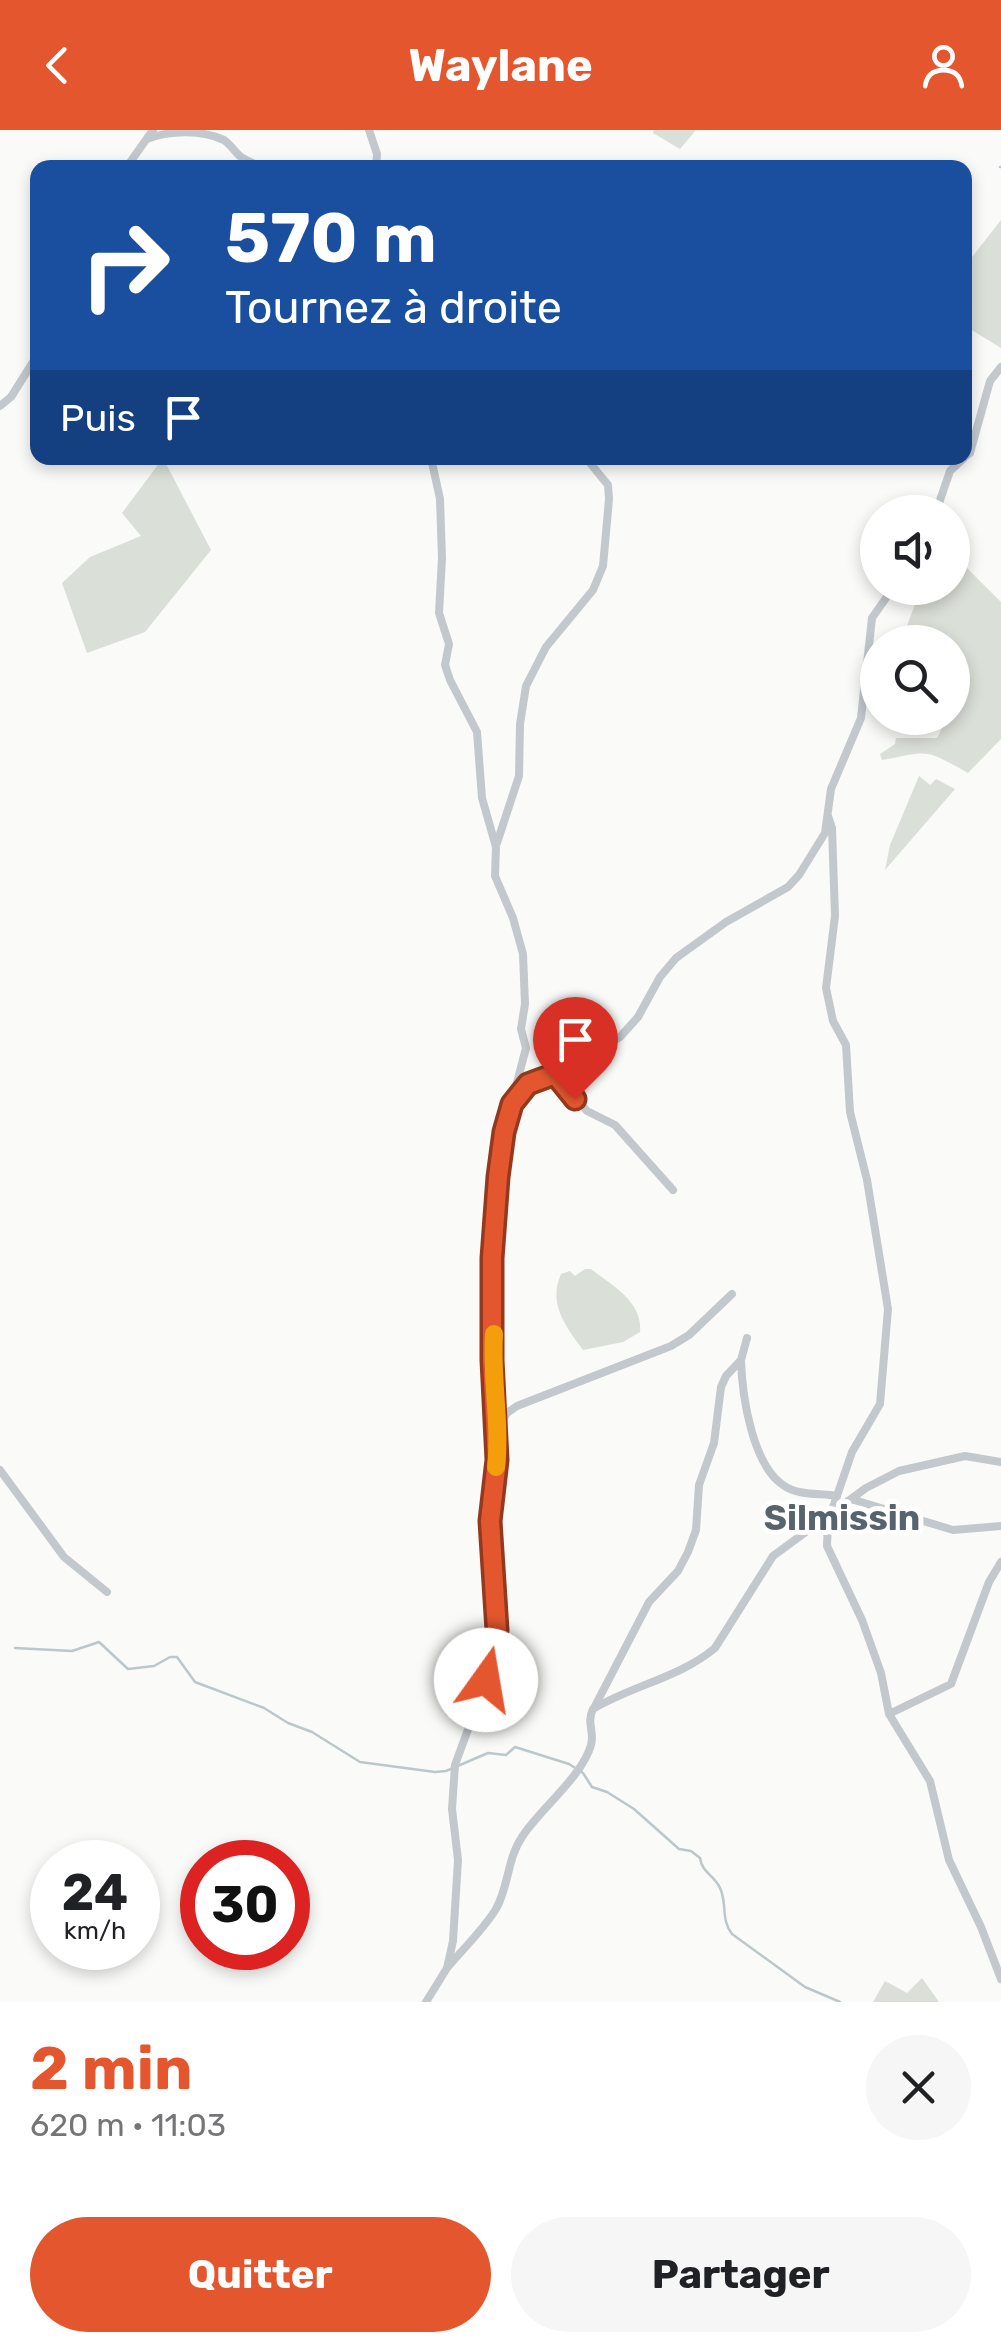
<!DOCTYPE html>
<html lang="fr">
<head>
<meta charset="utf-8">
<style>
	body { margin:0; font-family:Rubik,sans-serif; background:#f6f6f6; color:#202124; height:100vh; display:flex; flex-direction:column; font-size:38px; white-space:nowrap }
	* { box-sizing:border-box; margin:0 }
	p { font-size:32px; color:#757577 }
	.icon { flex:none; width:55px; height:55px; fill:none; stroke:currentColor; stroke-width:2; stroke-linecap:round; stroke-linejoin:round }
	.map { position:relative; height:1872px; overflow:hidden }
	.sheet { display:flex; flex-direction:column; background:#fff; flex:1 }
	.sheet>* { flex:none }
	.top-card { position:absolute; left:30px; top:30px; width:942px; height:305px; border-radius:20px; box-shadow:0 5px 15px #0003; background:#1a4fa0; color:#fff; overflow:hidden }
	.controls { position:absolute; left:860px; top:365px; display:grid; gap:20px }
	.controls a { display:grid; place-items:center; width:110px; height:110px; border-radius:50%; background:#fff; box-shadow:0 5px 15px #0003; font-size:50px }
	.speed { position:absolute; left:30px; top:1710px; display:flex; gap:20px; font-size:50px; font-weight:700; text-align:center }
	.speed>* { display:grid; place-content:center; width:130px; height:130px; border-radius:50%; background:#fff; box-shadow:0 5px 15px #0003; line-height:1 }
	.speed small { font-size:25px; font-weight:400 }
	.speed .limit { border:15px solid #d22; background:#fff; color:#111 }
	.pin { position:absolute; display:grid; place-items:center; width:85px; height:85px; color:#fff; margin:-102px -42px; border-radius:50% 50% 50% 0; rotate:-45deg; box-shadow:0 0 10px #0007 }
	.pin .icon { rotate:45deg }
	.me { position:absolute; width:110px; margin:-55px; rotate:13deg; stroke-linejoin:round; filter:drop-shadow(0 0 8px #0008) }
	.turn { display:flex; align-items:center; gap:35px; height:210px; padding:0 30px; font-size:45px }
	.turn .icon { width:130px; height:130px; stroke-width:2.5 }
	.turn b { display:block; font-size:70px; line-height:85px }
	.then { display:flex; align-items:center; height:95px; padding:0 30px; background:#0003; gap:20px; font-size:38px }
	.round { display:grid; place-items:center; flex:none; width:105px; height:105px; border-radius:52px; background:#f6f6f6 }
	.head { display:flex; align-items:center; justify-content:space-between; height:170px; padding:0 30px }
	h1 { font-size:60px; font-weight:700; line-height:75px; color:#e4572e }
	.button { display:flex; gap:20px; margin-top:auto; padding:20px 30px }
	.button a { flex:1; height:115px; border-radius:60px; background:#e4572e; color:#fff; font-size:40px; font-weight:700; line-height:115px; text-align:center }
	.button a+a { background:#f6f6f6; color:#202124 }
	header { display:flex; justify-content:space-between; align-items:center; height:130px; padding:0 30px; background:#e4572e; color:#fff; font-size:45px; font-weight:700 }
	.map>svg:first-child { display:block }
</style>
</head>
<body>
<header><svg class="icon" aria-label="back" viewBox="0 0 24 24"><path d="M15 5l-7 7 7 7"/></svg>Waylane<svg class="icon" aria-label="person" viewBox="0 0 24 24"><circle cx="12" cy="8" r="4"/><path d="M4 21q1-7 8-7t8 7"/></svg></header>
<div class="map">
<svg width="1001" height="1872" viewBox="0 0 1001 1872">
	<rect width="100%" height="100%" fill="#fafaf8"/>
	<path fill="#dadfd7" d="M654,0H696L680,19L653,3Z
		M1001,90V218L965,196V136Z
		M163,328L211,420L145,502L87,523L62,453L90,427L141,406L122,383Z
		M953,424L1001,472V609L968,643C923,618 931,621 882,630L880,624L895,614L896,608H937L947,588H952L953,574L963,549L953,544L952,512H901L921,458H952Z
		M919,646L930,655L936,649L955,659L885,740L890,715Z
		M585,1139H591C613,1156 643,1172 640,1202L623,1212L583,1220C565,1195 548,1174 561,1144L570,1141L575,1146Z
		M922,1848L939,1872H873L885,1851L907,1863Z"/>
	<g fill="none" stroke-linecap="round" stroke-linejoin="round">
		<path stroke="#bbc7cb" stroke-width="2.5" d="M1000,37H1001
			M15,1518L72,1521L99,1512L128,1539L154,1536L170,1527H177L195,1552L264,1578L288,1593L312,1602L360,1632L435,1642L446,1641L488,1623L506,1625L515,1617L569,1634L583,1643L592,1657L607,1662L634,1679L679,1719L691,1721L700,1728C702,1742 712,1744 719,1756C728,1771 720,1789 732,1804L805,1857L840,1872"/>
		<path stroke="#c3c8cc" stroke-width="8" d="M369,0L377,24L376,38
			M147,9C171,0 202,0 224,10C231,15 235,22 241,27C247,31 256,34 263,38
			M126,38L153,0
			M0,276L11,267L38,224
			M965,327L970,323L990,251L1001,237
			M936,382L950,341L964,328
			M828,686L832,698L835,786L826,858L833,891L846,915L850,982L867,1050L888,1179L880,1274L852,1322L828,1392L827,1416L862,1490L881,1543L889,1584L930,1651L949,1730L981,1797L1001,1849
			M497,713L519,646L520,594L526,556L546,517L593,460L603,436L609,369L608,355L586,328
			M555,944L587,981L615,995L673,1060
			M518,966L527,954L555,944L620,907L638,887L660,847L676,828L726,792L788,757L799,745L825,703L831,659L861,588L872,488L893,458
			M741,1230C742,1265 752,1334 783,1355C798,1366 820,1363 837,1366
			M498,1297L507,1283L517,1276L671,1216L689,1205L732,1164
			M0,1340L64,1427L107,1462
			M851,1369L953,1400L1001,1396
			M594,1578L649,1472L678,1441L688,1422L696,1400L699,1355L714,1313L721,1257L726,1246L741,1230L747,1208
			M889,1584L951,1554L989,1452L1001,1432
			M447,1838C463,1819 483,1800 496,1779C509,1756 507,1729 522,1707C539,1680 582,1647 591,1615C595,1602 586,1593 593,1579C633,1555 679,1548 715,1518L773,1426L866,1358L899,1341L965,1326L1001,1332
			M426,1872L447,1838L453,1811L458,1730L452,1679L455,1635L486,1550L497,1499L489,1391L498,1297L492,1245V1127L504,1002L526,918L521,899L525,874L523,824L513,788L495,746L496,717L482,668L477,602L450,550L445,535L449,514L439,483L442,428L440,369L431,328"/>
	</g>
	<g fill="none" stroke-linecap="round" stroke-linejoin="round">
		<defs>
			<path id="route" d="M486,1550L497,1500L490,1391L497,1330L492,1230V1128L498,1047L504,1002L512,974L528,954L555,944L575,969"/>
		</defs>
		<use href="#route" stroke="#94391e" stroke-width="25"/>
		<use href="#route" stroke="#e4572e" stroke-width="18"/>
		<path stroke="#f59e0b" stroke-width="18" d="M494,1204C491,1249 501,1293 496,1337"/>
	</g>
	<g text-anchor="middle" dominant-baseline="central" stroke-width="10" stroke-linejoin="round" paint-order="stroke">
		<g font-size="35" font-weight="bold" fill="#57646e" stroke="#fff">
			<text x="842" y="1388">Silmissin</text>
		</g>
	</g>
</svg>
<div class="controls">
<a><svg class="icon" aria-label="sound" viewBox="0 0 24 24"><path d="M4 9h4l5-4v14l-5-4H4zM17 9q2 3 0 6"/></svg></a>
<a><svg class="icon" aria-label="search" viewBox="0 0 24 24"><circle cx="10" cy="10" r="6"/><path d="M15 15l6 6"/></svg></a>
</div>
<div class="speed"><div>24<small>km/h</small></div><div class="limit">30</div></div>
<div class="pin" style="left:575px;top:969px;background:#d93025"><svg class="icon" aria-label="arrive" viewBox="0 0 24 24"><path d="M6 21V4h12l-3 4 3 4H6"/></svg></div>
<svg class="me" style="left:486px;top:1550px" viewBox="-20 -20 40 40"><circle r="19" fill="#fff"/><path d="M0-13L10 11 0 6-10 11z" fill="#e4572e"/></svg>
<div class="top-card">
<div class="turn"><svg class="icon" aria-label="right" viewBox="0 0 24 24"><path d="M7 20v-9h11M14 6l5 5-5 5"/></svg><div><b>570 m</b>Tournez à droite</div></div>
<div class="then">Puis<svg class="icon" aria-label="arrive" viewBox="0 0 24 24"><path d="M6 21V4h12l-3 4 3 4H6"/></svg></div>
</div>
</div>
<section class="sheet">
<div class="head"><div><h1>2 min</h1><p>620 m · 11:03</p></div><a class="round"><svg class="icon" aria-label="close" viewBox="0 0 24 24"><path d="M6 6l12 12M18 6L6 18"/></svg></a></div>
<div class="button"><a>Quitter</a><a>Partager</a></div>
</section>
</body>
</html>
